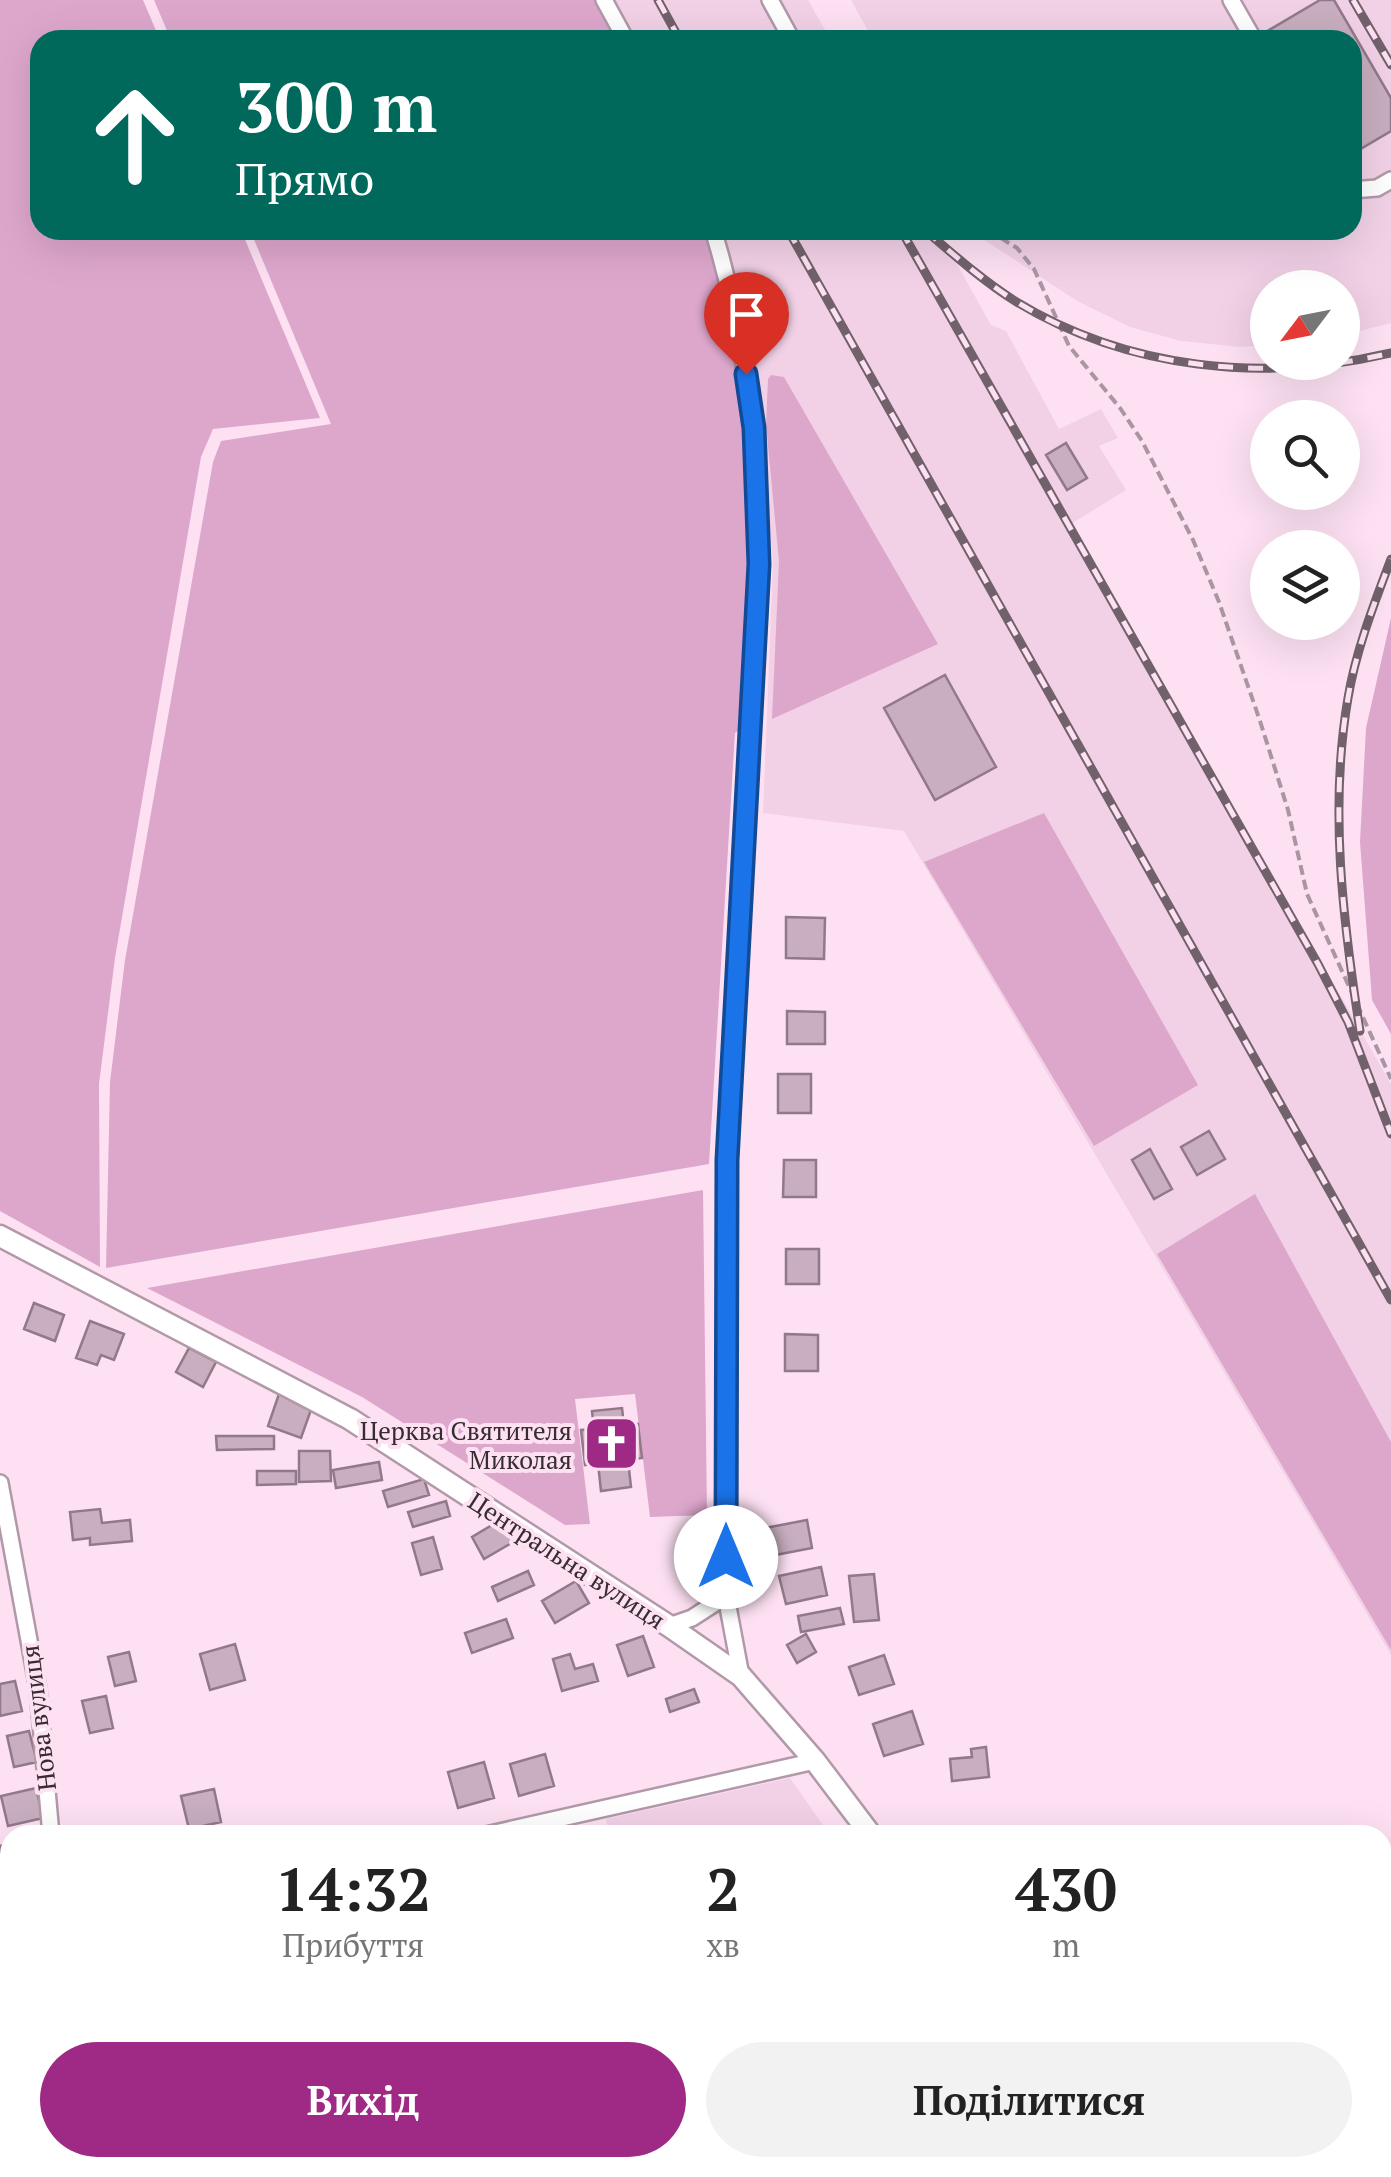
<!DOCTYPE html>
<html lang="uk">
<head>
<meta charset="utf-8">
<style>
	body { margin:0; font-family:"PT Serif",serif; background:#f2f2f2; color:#222; height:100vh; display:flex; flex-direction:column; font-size:38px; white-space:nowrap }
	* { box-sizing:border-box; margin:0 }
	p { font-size:32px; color:#767676 }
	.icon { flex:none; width:55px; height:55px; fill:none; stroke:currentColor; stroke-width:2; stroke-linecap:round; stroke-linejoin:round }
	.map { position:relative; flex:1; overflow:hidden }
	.sheet { position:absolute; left:0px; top:1825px; width:1392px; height:352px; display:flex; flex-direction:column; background:#fff; border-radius:30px 30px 0 0; box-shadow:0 10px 40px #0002 }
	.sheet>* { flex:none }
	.guide { position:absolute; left:30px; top:30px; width:1332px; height:210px; border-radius:30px; box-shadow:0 10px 40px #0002; background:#00695c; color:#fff; overflow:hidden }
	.needle { width:65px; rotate:238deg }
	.buttons { position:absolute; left:1250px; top:270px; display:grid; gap:20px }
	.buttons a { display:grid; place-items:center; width:110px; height:110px; border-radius:50%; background:#fff; box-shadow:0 10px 40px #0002; font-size:50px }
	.pin { position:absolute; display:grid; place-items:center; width:85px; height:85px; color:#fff; margin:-102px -42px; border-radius:50% 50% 50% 0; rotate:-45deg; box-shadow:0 0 10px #0007 }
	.pin .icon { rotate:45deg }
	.me { position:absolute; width:110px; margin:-55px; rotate:0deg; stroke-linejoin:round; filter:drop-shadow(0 0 8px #0008) }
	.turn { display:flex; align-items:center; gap:35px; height:210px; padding:0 40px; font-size:45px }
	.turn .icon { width:130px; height:130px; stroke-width:2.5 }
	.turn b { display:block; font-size:70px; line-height:85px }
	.eta { display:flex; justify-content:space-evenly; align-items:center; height:170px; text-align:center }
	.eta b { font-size:60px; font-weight:700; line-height:70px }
	.primary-button { display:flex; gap:20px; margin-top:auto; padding:20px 40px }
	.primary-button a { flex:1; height:115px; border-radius:60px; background:#9f2a85; color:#fff; font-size:40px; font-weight:700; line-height:115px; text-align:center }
	.primary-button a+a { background:#f2f2f2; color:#222 }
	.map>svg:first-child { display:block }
</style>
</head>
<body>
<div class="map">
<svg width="1391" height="2177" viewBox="0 0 1391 2177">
	<rect width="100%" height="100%" fill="#fde1f3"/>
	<path fill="#f2d1e7" d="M612,0H808L831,40H633Z
		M851,0H1391V323L1343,335L1342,288H1268L1267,345L1240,347L1181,341L1130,327L1077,301L983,239L978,230H1352V40H873Z
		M721,230H938L991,325L1006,331L1059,429L1101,409L1118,438L1099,446L1126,490L1071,524L1391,1084V1655L904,831L763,813L773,562L752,349L741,291Z
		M790,1778L830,1835H609L606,1819Z"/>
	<path fill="#dda7cc" d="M0,0H143L160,40H40V230H241L320,418L213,429L201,457L115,958L99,1084L100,1267L0,1211Z
		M154,0H597L619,40H171Z
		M250,230H705C736,325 751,427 753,526C754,593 747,661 744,727L735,733L709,1164L106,1268L110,1082L125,960L213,462L221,441L331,424Z
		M771,375L784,377L938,644L772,719L779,561L766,425L768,379Z
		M1391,618V1034L1372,1000L1360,842L1366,728Z
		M1044,813L1198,1085L1094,1146L924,862Z
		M703,1190L707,1515L650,1517L635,1394L575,1399L590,1524L565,1525L362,1397L147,1288Z
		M1255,1194L1391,1442V1650L1157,1254Z"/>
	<path fill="#c8aebf" stroke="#917989" stroke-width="2.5" d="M1320,0H1334L1391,98V131L1352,154V40H1269L1264,33Z
		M1066,443L1087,478L1067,490L1046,455Z
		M945,675L996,767L935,800L884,708Z
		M786,917L825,918L824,959L786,958Z
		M787,1011L825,1012V1044H787Z
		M778,1074H811V1113H778Z
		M1209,1131L1225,1159L1197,1175L1181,1147Z
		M1150,1149L1172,1189L1154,1199L1132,1160Z
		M784,1160H816V1197H783Z
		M786,1249H819V1284H786Z
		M34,1303L64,1315L55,1341L24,1329Z
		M90,1321L124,1334L114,1360L101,1355L97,1365L76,1358Z
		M785,1334L818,1335V1371H785Z
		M189,1348L216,1362L203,1387L176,1372Z
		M279,1394L312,1407L301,1438L268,1426Z
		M622,1408L624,1426L638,1424L642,1458L628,1460L631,1487L601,1491L598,1463L585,1465L581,1430L594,1429L592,1411Z
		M216,1436H274V1449L217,1450Z
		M299,1451H330L331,1481L299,1482Z
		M379,1462L382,1480L336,1488L333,1470Z
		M257,1471H296V1484L257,1485Z
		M424,1479L429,1495L388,1507L383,1491Z
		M446,1501L450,1516L413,1527L408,1512Z
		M100,1509L102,1523L130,1520L132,1541L90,1545V1538L73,1540L70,1512Z
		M502,1519L515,1541L484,1559L472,1537Z
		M807,1520L812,1548L770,1556L765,1528Z
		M433,1537L442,1569L421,1575L412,1543Z
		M821,1567L827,1595L786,1604L779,1576Z
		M528,1571L534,1585L498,1601L492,1587Z
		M874,1574L879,1620L854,1622L849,1576Z
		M576,1581L589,1603L555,1623L542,1601Z
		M840,1608L844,1624L801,1632L798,1616Z
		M506,1619L513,1638L472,1653L465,1633Z
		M806,1634L816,1652L797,1663L787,1645Z
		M643,1636L654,1667L628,1676L617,1645Z
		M235,1644L245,1680L210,1690L200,1654Z
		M129,1652L136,1681L115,1686L108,1657Z
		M570,1654L575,1669L593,1664L598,1681L562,1691L553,1659Z
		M884,1655L894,1684L859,1695L849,1667Z
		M15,1681L22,1711L0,1716V1684Z
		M694,1689L699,1702L670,1712L666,1699Z
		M106,1696L113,1728L90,1733L82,1701Z
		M912,1711L923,1744L884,1756L873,1724Z
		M29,1731L37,1762L14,1767L7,1736Z
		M986,1747L989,1777L952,1781L950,1759L972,1757L971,1749Z
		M545,1754L554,1786L519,1796L510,1764Z
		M484,1762L494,1798L458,1808L448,1772Z
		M36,1788L43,1818L8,1826L1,1796Z
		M214,1789L221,1822L189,1829L181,1796Z
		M10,1843V1879L7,1880L0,1846Z"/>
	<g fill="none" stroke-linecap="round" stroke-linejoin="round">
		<defs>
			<path id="minor" d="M604,0L626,40
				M770,0L792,40
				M1231,0L1254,40
				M1352,190L1377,188L1391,180
				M713,230C747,339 758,450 759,563L727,1159L726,1596L741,1676
				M0,1483L38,1689L51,1835
				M669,1626L692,1618L726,1596
				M486,1835L815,1761
				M1382,2058L1391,2061
				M73,2168L74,2177
				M467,2177L495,2171"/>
			<path id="tertiary" d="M0,1236L350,1419L669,1626L741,1676L815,1761L871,1835
				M1061,2168L1064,2177"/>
		</defs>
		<use href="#minor" stroke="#b299a9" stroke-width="20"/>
		<use href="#tertiary" stroke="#b299a9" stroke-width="25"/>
		<path stroke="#aa95a2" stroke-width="4" stroke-dasharray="10 5" stroke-linecap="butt" d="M988,230L1017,248L1034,269L1069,346L1120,408L1142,441L1193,540L1219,602L1260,721L1288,810L1307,894L1391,1079"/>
		<use href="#minor" stroke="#fff" stroke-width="15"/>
		<use href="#tertiary" stroke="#fff" stroke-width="20"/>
		<defs>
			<path id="rail" d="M658,0L680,40
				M1353,0L1391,65
				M788,230L1391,1300
				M901,230L1318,964L1348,1022L1391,1134
				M925,230C954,255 982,280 1015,301C1128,370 1264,383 1391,353
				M1360,1031C1343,921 1329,808 1348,698C1356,650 1374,604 1391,559"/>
		</defs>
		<use href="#rail" stroke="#71616b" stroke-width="9"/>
		<use href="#rail" stroke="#fde1f3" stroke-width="5" stroke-dasharray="15" stroke-linecap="butt"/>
	</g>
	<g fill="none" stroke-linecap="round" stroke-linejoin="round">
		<defs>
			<path id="route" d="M726,1557L727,1160L759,564L754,428L746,374"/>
		</defs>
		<use href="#route" stroke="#114b97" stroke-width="25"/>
		<use href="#route" stroke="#1a73e8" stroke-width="18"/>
	</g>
	<defs>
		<symbol id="church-square" viewBox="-11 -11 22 22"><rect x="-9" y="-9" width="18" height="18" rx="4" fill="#9f2a85" stroke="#fde1f3"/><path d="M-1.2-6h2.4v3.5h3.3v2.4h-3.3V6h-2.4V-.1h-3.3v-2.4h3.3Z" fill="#fff"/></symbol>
	</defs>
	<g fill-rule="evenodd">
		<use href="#church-square" x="580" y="1412" width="63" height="63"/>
	</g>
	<g text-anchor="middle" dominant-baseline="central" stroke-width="8" stroke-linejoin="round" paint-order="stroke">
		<g font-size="25" fill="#362c32" stroke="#fde1f3" text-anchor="end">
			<text x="572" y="1430">Церква Святителя<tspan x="572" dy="29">Миколая</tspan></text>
		</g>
		<g font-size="25" fill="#362c32" stroke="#fde1f3">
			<text transform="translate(567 1560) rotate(33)">Центральна вулиця</text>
			<text transform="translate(38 1718) rotate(-97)">Нова вулиця</text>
		</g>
	</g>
</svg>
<div class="buttons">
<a><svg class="needle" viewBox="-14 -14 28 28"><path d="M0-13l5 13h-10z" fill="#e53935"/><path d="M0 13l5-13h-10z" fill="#767676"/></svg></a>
<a><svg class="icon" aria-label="search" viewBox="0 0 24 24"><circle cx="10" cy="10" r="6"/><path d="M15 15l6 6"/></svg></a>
<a><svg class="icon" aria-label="layers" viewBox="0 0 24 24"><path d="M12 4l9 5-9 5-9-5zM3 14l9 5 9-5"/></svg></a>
</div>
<div class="pin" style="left:746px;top:374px;background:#d93025"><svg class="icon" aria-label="arrive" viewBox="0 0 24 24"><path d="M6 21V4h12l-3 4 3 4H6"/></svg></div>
<svg class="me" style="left:726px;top:1557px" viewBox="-20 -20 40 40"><circle r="19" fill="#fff"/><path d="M0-13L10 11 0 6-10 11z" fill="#1a73e8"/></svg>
<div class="guide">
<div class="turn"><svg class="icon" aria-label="ahead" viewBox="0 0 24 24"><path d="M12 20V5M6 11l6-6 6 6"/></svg><div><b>300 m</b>Прямо</div></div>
</div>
<section class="sheet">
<div class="eta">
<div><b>14:32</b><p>Прибуття</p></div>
<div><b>2</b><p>хв</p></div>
<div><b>430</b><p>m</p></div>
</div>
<div class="primary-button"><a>Вихід</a><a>Поділитися</a></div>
</section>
</div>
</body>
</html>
